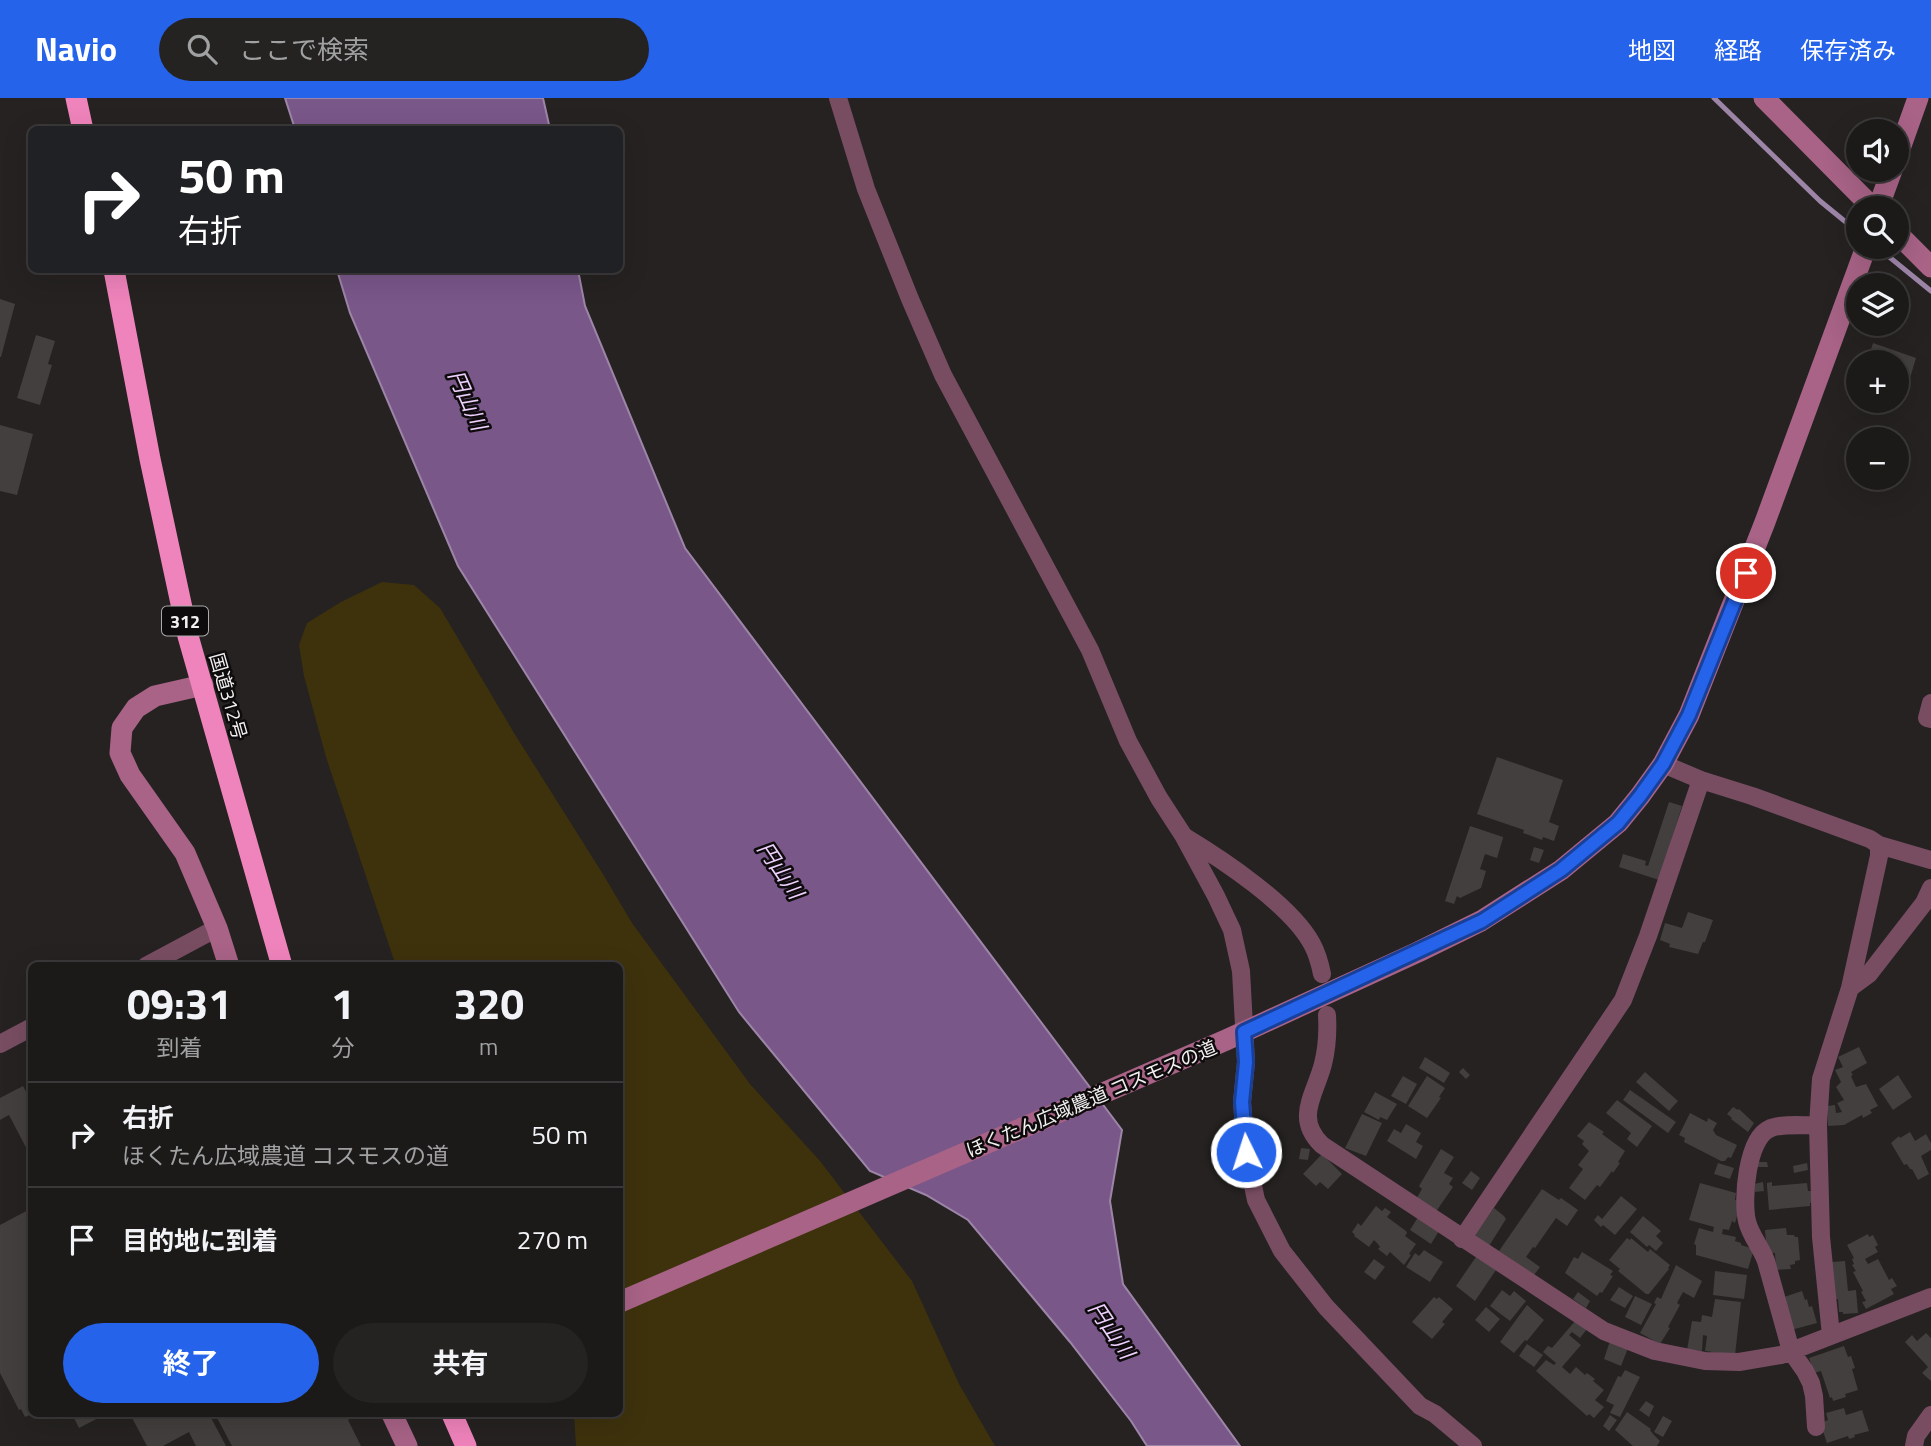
<!DOCTYPE html>
<html lang="ja">
<head>
<meta charset="utf-8">
<style>
	body { margin:0; font-family:"Titillium Web","Noto Sans JP",sans-serif; background:#252322; color:#f1f3f6; height:100vh; display:flex; flex-direction:column; font-size:26px; white-space:nowrap }
	* { box-sizing:border-box; margin:0 }
	p { font-size:23px; color:#a0a1a2 }
	.icon { flex:none; width:38px; height:38px; fill:none; stroke:currentColor; stroke-width:2; stroke-linecap:round; stroke-linejoin:round }
	.map { position:relative; flex:1; overflow:hidden }
	.details { position:absolute; left:28px; top:864px; width:595px; height:455px; display:flex; flex-direction:column; background:#1c1a19; border-radius:10px; box-shadow:0 7px 28px #0002,0 0 0 2px #3a3838 }
	.details>* { flex:none }
	.banner { position:absolute; left:28px; top:28px; width:595px; height:147px; border-radius:10px; box-shadow:0 7px 28px #0002,0 0 0 2px #3a3838; background:#202124; color:#fff; overflow:hidden }
	.fabs { position:absolute; left:1846px; top:21px; display:grid; gap:14px }
	.fabs a { display:grid; place-items:center; width:63px; height:63px; border-radius:50%; background:#1c1a19; box-shadow:0 7px 28px #0002,0 0 0 2px #3a3838; font-size:35px }
	.pin { position:absolute; display:grid; place-items:center; width:60px; height:60px; color:#fff; margin:-30px; border:4px solid #fff; border-radius:50%; box-shadow:0 2px 7px #0007 }
	.me { position:absolute; width:77px; margin:-38px; rotate:356deg; stroke-linejoin:round; filter:drop-shadow(0 0 5px #0008) }
	.turn { display:flex; align-items:center; gap:24px; height:147px; padding:0 35px; font-size:32px }
	.turn .icon { width:91px; height:91px; stroke-width:2.5 }
	.turn b { display:block; font-size:49px; line-height:60px }
	.eta { display:flex; justify-content:space-evenly; align-items:center; height:119px; text-align:center }
	.eta b { font-size:42px; font-weight:700; line-height:49px }
	.button { display:flex; gap:14px; margin-top:auto; padding:14px 35px }
	.button a { flex:1; height:80px; border-radius:42px; background:#2563eb; color:#fff; font-size:28px; font-weight:700; line-height:80px; text-align:center }
	.button a+a { background:#252322; color:#f1f3f6 }
	ul { padding:0; list-style:none }
	li { display:flex; align-items:center; gap:21px; height:105px; padding:0 35px; border-top:2px solid #3a3838 }
	li div { flex:1 }
	li b { display:block; font-size:26px }
	li em { font-style:normal }
	header { display:flex; align-items:center; gap:42px; box-sizing:border-box; height:98px; padding:0 35px; background:#2563eb; color:#fff }
	header strong { font-size:33px }
	nav { display:flex; gap:38px; margin-inline-start:auto; font-size:24px }
	.search { width:490px; height:63px; background:#252322; display:flex; align-items:center; gap:18px; box-sizing:border-box; padding:0 24px; border-radius:38px; color:#a0a1a2; font-size:26px }
	.map>svg:first-child { display:block }
</style>
</head>
<body>
<header>
<strong>Navio</strong>
<div class="search"><svg class="icon" aria-label="search" viewBox="0 0 24 24"><circle cx="10" cy="10" r="6"/><path d="M15 15l6 6"/></svg>ここで検索</div>
<nav><a>地図</a><a>経路</a><a>保存済み</a></nav>
</header>
<div class="map">
<svg width="1931" height="1348" viewBox="0 0 1931 1348">
	<rect width="100%" height="100%" fill="#252221"/>
	<path fill="#3e320d" d="M382,484L414,487L440,510L514,635L601,773L632,825L750,986L820,1063L912,1183L959,1286L995,1348H576L574,1316H620V868H396L326,659L304,578L299,547L307,525L341,504Z"/>
	<path fill="#795789" stroke="#9d85a8" stroke-width="2" d="M285,0H543L550,31H295Z
		M337,172H578L585,208L685,450L1122,1032L1110,1103L1123,1186L1240,1348H1147L1131,1323L1070,1244L968,1122L926,1097L870,1073L739,914L458,468L350,215Z"/>
	<g fill="none" stroke-linecap="round" stroke-linejoin="round">
		<path stroke="#9d85a8" stroke-width="5" d="M1714,0L1820,103L1858,134
			M1877,149L1931,193"/>
	</g>
	<path fill="#423f3e" d="M0,201L15,206L1,259H0Z
		M36,237L55,243L48,266L52,267L40,307L17,300Z
		M1873,245L1916,260L1907,290L1897,287V264H1867Z
		M0,327L33,336L17,397L0,393Z
		M1497,659L1563,682L1549,724L1559,728L1554,743L1543,739L1542,742L1523,735L1524,732L1477,716Z
		M1669,704L1682,708L1659,782L1619,769L1623,756L1646,763L1645,767L1648,768Z
		M1470,728L1503,739V740L1497,760L1485,756L1480,771L1486,773L1481,790L1460,800L1457,798L1454,806L1445,803Z
		M1534,749L1544,752L1539,765L1530,762Z
		M1688,814L1713,822L1705,844H1703L1698,856L1669,849L1670,846L1660,842L1665,825L1682,830Z
		M1859,949L1867,965L1851,974L1853,977L1851,978L1856,989L1866,986L1878,1008L1870,1012L1872,1015L1863,1020L1862,1017L1844,1027L1828,1028V1008L1835,1007L1836,1015L1842,1014L1837,1005L1844,1002L1836,989L1841,984L1835,972L1843,969L1838,959Z
		M1425,959L1450,975L1444,985L1419,970Z
		M1463,970L1470,977L1466,981L1459,974Z
		M1645,974L1678,1003L1669,1013L1636,984Z
		M1898,977L1912,999L1893,1012L1879,991Z
		M1403,978L1417,986L1406,1006L1391,998Z
		M1427,978L1445,990L1439,999L1441,1000L1427,1020L1408,1008Z
		M23,988L32,1005V1061L9,1017L0,1022V1000Z
		M1630,992L1676,1024L1668,1035L1623,1002Z
		M1375,994L1397,1006L1387,1022L1380,1019L1379,1022L1364,1014Z
		M1617,1002L1652,1028L1637,1049L1627,1041L1631,1035L1606,1015Z
		M1733,1009L1738,1012L1739,1011L1754,1025L1748,1034L1731,1021L1732,1020L1727,1016Z
		M1690,1015L1707,1024L1708,1020L1717,1025L1713,1032L1716,1037L1737,1047L1731,1060L1728,1059L1725,1063H1721L1684,1044L1685,1040L1679,1037Z
		M1362,1016L1382,1025L1366,1058L1345,1050Z
		M1589,1024L1604,1034L1602,1036L1625,1053L1618,1064L1620,1065L1613,1075L1612,1073L1600,1089L1597,1087L1585,1102L1569,1090L1583,1071L1578,1067L1589,1053L1582,1046L1584,1043L1577,1038Z
		M1406,1026L1421,1035L1416,1044L1423,1048L1416,1061L1387,1043L1394,1031L1401,1035Z
		M1910,1034L1915,1043L1926,1036L1931,1045V1052L1921,1058L1929,1076L1918,1082L1912,1071H1910L1907,1066L1904,1067L1891,1045L1899,1038L1900,1040Z
		M1301,1050L1310,1051L1308,1062L1299,1061Z
		M1441,1051L1454,1059L1444,1075L1453,1080L1449,1086L1453,1089L1435,1115L1415,1103L1422,1091L1419,1088Z
		M1322,1056L1342,1076L1328,1091L1320,1084L1316,1088L1303,1076Z
		M1758,1064H1767L1768,1069H1758Z
		M1718,1065L1734,1070L1730,1081L1714,1076Z
		M1807,1065L1808,1072L1794,1075L1793,1068Z
		M1471,1073L1480,1080L1472,1092L1462,1085Z
		M1763,1084L1764,1093L1755,1094L1754,1086Z
		M1772,1084V1088L1807,1085L1808,1093H1812L1813,1104L1810,1105V1108L1769,1112L1767,1088V1085Z
		M1700,1085L1736,1095L1735,1102L1741,1104L1735,1125L1732,1123L1729,1132L1723,1131L1722,1136L1736,1139L1735,1143L1741,1145V1147L1754,1151L1748,1171L1696,1157V1147L1694,1146L1699,1130L1713,1134L1714,1129L1689,1122Z
		M1542,1091L1559,1102L1561,1100L1578,1112L1567,1128L1556,1120L1535,1150L1533,1149L1526,1159L1540,1169L1534,1177L1499,1153Z
		M1621,1098L1637,1111L1615,1137L1603,1127L1601,1129L1594,1122L1598,1117L1602,1121Z
		M1376,1108L1382,1113L1385,1110L1391,1114L1387,1119L1406,1133L1407,1135L1405,1138L1416,1146L1409,1156L1411,1157L1404,1167L1390,1154L1387,1158L1378,1151L1380,1149L1378,1146L1374,1142L1369,1149L1354,1138L1355,1137L1352,1134L1358,1125L1361,1128Z
		M32,1110V1316L25,1319L21,1311L19,1312L0,1275V1127Z
		M1494,1110L1504,1118L1506,1121L1489,1148L1475,1137Z
		M1643,1118L1661,1133L1656,1138L1663,1145L1656,1153L1649,1147L1647,1149L1630,1134Z
		M1418,1119L1439,1133L1431,1146L1410,1132Z
		M1786,1130L1787,1137H1794L1795,1139H1798L1800,1162L1795,1163V1166L1790,1167L1791,1171L1776,1172L1775,1155H1767L1765,1132Z
		M1868,1136L1869,1139L1873,1137L1878,1147L1875,1149L1878,1154L1865,1161L1868,1166L1878,1161L1889,1182L1892,1180L1897,1188L1891,1191L1894,1196L1866,1211L1862,1204L1866,1203L1861,1194L1863,1193L1853,1174L1856,1173L1852,1167L1854,1166L1852,1161L1854,1160L1847,1147Z
		M1627,1140L1630,1142L1631,1140L1648,1154L1650,1151L1670,1167L1668,1170L1669,1171L1649,1196H1646L1618,1173L1620,1171L1609,1162Z
		M1424,1152L1443,1164L1430,1184L1406,1169L1415,1155L1419,1158Z
		M1582,1154L1613,1173L1610,1177L1613,1178L1602,1195L1600,1194L1597,1198L1565,1175L1574,1159L1578,1161Z
		M1478,1156L1498,1169L1475,1203L1456,1188Z
		M1374,1161L1385,1169L1375,1182L1364,1174Z
		M1845,1163L1848,1193L1856,1192L1858,1215L1843,1216V1214H1839L1838,1201H1834L1831,1164Z
		M1676,1167L1702,1183L1694,1200L1683,1194L1677,1205L1680,1207L1668,1229L1670,1230L1660,1246L1640,1235L1656,1206L1654,1205L1657,1199L1661,1201Z
		M1715,1173L1747,1177L1744,1201L1713,1197Z
		M1619,1189L1633,1198L1625,1210L1610,1202Z
		M1502,1192L1510,1198L1514,1193L1526,1203L1510,1223L1490,1208Z
		M1802,1193L1805,1202L1807,1201L1809,1209L1812,1208L1817,1225L1791,1232L1781,1200Z
		M1578,1194L1590,1203L1586,1210L1573,1201Z
		M1635,1198L1652,1206L1641,1227L1625,1219Z
		M1434,1199L1437,1201L1439,1199L1453,1211L1442,1224L1445,1226L1432,1241L1412,1224Z
		M1715,1201L1741,1204L1735,1257L1705,1253L1707,1238L1703,1237L1702,1253L1687,1252L1692,1223L1701,1224L1702,1217L1712,1219Z
		M1527,1207L1544,1222L1527,1243L1525,1242L1514,1255L1500,1244Z
		M1486,1209L1500,1221L1489,1234L1475,1222Z
		M1576,1222L1587,1231L1580,1240L1572,1234L1569,1237L1581,1247L1562,1269L1570,1276L1576,1269L1585,1277L1587,1275L1595,1281L1593,1283L1604,1292L1595,1302L1604,1309L1594,1320L1589,1316L1587,1318L1536,1273L1546,1262L1554,1267L1556,1265L1543,1254L1548,1248L1552,1250Z
		M1926,1235L1931,1240V1283L1922,1275L1928,1269L1905,1244L1912,1237L1917,1243Z
		M1610,1243L1628,1250L1621,1268L1604,1261Z
		M1527,1246L1543,1257L1534,1269L1519,1258Z
		M1844,1248L1848,1259L1851,1258L1855,1270L1852,1271L1858,1292L1845,1296L1846,1299L1833,1303L1832,1299L1830,1300L1821,1273L1814,1275L1809,1260Z
		M1625,1272L1640,1279L1620,1319L1610,1315L1614,1307L1606,1303L1618,1278L1621,1279Z
		M1646,1303L1654,1308L1649,1319L1639,1312Z
		M1844,1310L1846,1317L1862,1312L1869,1333L1854,1337L1855,1339L1849,1341L1848,1338L1827,1345L1820,1325L1828,1322L1826,1315Z
		M1627,1314L1651,1331L1650,1332L1653,1336L1660,1343L1657,1348H1633L1615,1332Z
		M72,1316H106L79,1330Z
		M130,1316H209L226,1348H196L189,1334L163,1348H147Z
		M215,1316H349L351,1320L348,1322L361,1348H232Z
		M1610,1317L1617,1322L1609,1333L1603,1328Z
		M1663,1318L1672,1323L1663,1339L1654,1334Z"/>
	<g fill="none" stroke-linecap="round" stroke-linejoin="round">
		<path stroke="#784d62" stroke-width="18" d="M838,0L866,91L910,201L943,277L1090,552L1128,643L1159,700L1183,737L1216,798L1232,832L1241,873L1246,964L1242,1004L1246,1054L1256,1102L1282,1153L1326,1209L1420,1308L1435,1316L1473,1348
			M1931,605L1927,620L1931,621
			M1663,666L1701,682L1752,698L1870,741L1879,747L1931,762
			M1185,739C1223,762 1291,807 1312,846C1317,855 1320,866 1322,876
			M146,868L217,830
			M1850,890L1869,876L1924,805L1931,790
			M1327,917C1328,934 1327,950 1323,966C1315,997 1294,1020 1322,1047L1604,1233L1655,1253L1705,1263L1739,1264L1781,1257L1931,1199
			M0,946L32,929
			M1462,1141L1623,902L1648,838L1701,682
			M1831,1237L1821,1139L1818,1027L1821,981L1850,890L1879,758V747
			M1816,1329L1814,1298L1811,1285L1805,1273L1791,1253L1766,1163C1761,1149 1750,1137 1747,1123C1742,1102 1747,1041 1769,1031C1780,1025 1805,1028 1818,1027
			M1914,1348L1916,1338L1931,1317"/>
		<path stroke="#a86386" stroke-width="21" d="M1764,0L1873,110
			M1897,59L1918,0
			M1878,110L1892,72
			M1897,135L1931,169
			M203,587L155,598L136,610L122,630L120,655L130,677L185,755L217,830L229,868
			M620,1204L1226,942L1418,854L1481,823L1561,772L1618,725L1640,698L1663,666L1689,617L1765,424L1866,149
			M392,1316L407,1348"/>
		<path stroke="#ef83bb" stroke-width="21" d="M76,0L83,32
			M114,172L150,361L188,538L282,868
			M452,1316L466,1348"/>
	</g>
	<g fill="none" stroke-linecap="round" stroke-linejoin="round">
		<defs>
			<path id="route" d="M1246,1054L1242,1004L1246,964L1244,934L1482,823L1561,772L1618,725L1640,698L1663,666L1689,617L1746,475"/>
		</defs>
		<use href="#route" stroke="#184099" stroke-width="18"/>
		<use href="#route" stroke="#2563eb" stroke-width="12"/>
	</g>
	<g text-anchor="middle" dominant-baseline="central" stroke-width="5" stroke-linejoin="round" paint-order="stroke">
		<rect fill="#0d0b0b" stroke="#adabab" stroke-width="2" x="162" y="508.5" width="46" height="29" rx="5"/>
		<g font-size="18" font-weight="bold" fill="#f2f0f0">
			<text x="185" y="523">312</text>
		</g>
		<g font-size="19" fill="#f2f0f0" stroke="#0d0b0b">
			<text transform="translate(229 598) rotate(74)">国道312号</text>
			<text transform="translate(1091 1000) rotate(-23)">ほくたん広域農道 コスモスの道</text>
		</g>
		<g font-size="21" font-style="italic" fill="#efd0fe" stroke="#0d0b0b">
			<text transform="translate(468 302) rotate(66)">円山川</text>
			<text transform="translate(781 772) rotate(56)">円山川</text>
			<text transform="translate(1112 1232) rotate(56)">円山川</text>
		</g>
	</g>
</svg>
<div class="fabs">
<a><svg class="icon" aria-label="sound" viewBox="0 0 24 24"><path d="M4 9h4l5-4v14l-5-4H4zM17 9q2 3 0 6"/></svg></a>
<a><svg class="icon" aria-label="search" viewBox="0 0 24 24"><circle cx="10" cy="10" r="6"/><path d="M15 15l6 6"/></svg></a>
<a><svg class="icon" aria-label="layers" viewBox="0 0 24 24"><path d="M12 4l9 5-9 5-9-5zM3 14l9 5 9-5"/></svg></a>
<a>+</a>
<a>−</a>
</div>
<div class="pin" style="left:1746px;top:475px;background:#d93025"><svg class="icon" aria-label="arrive" viewBox="0 0 24 24"><path d="M6 21V4h12l-3 4 3 4H6"/></svg></div>
<svg class="me" style="left:1246px;top:1054px" viewBox="-20 -20 40 40"><circle r="17" fill="#2563eb" stroke="#fff" stroke-width="3"/><path d="M0-11L8 9 0 5-8 9z" fill="#fff"/></svg>
<div class="banner">
<div class="turn"><svg class="icon" aria-label="right" viewBox="0 0 24 24"><path d="M7 20v-9h11M14 6l5 5-5 5"/></svg><div><b>50 m</b>右折</div></div>
</div>
<section class="details">
<div class="eta">
<div><b>09:31</b><p>到着</p></div>
<div><b>1</b><p>分</p></div>
<div><b>320</b><p>m</p></div>
</div>
<ul>
<li><svg class="icon" aria-label="right" viewBox="0 0 24 24"><path d="M7 20v-9h11M14 6l5 5-5 5"/></svg><div><b>右折</b><p>ほくたん広域農道 コスモスの道</p></div><em>50 m</em></li>
<li><svg class="icon" aria-label="arrive" viewBox="0 0 24 24"><path d="M6 21V4h12l-3 4 3 4H6"/></svg><div><b>目的地に到着</b></div><em>270 m</em></li>
</ul>
<div class="button"><a>終了</a><a>共有</a></div>
</section>
</div>
</body>
</html>
